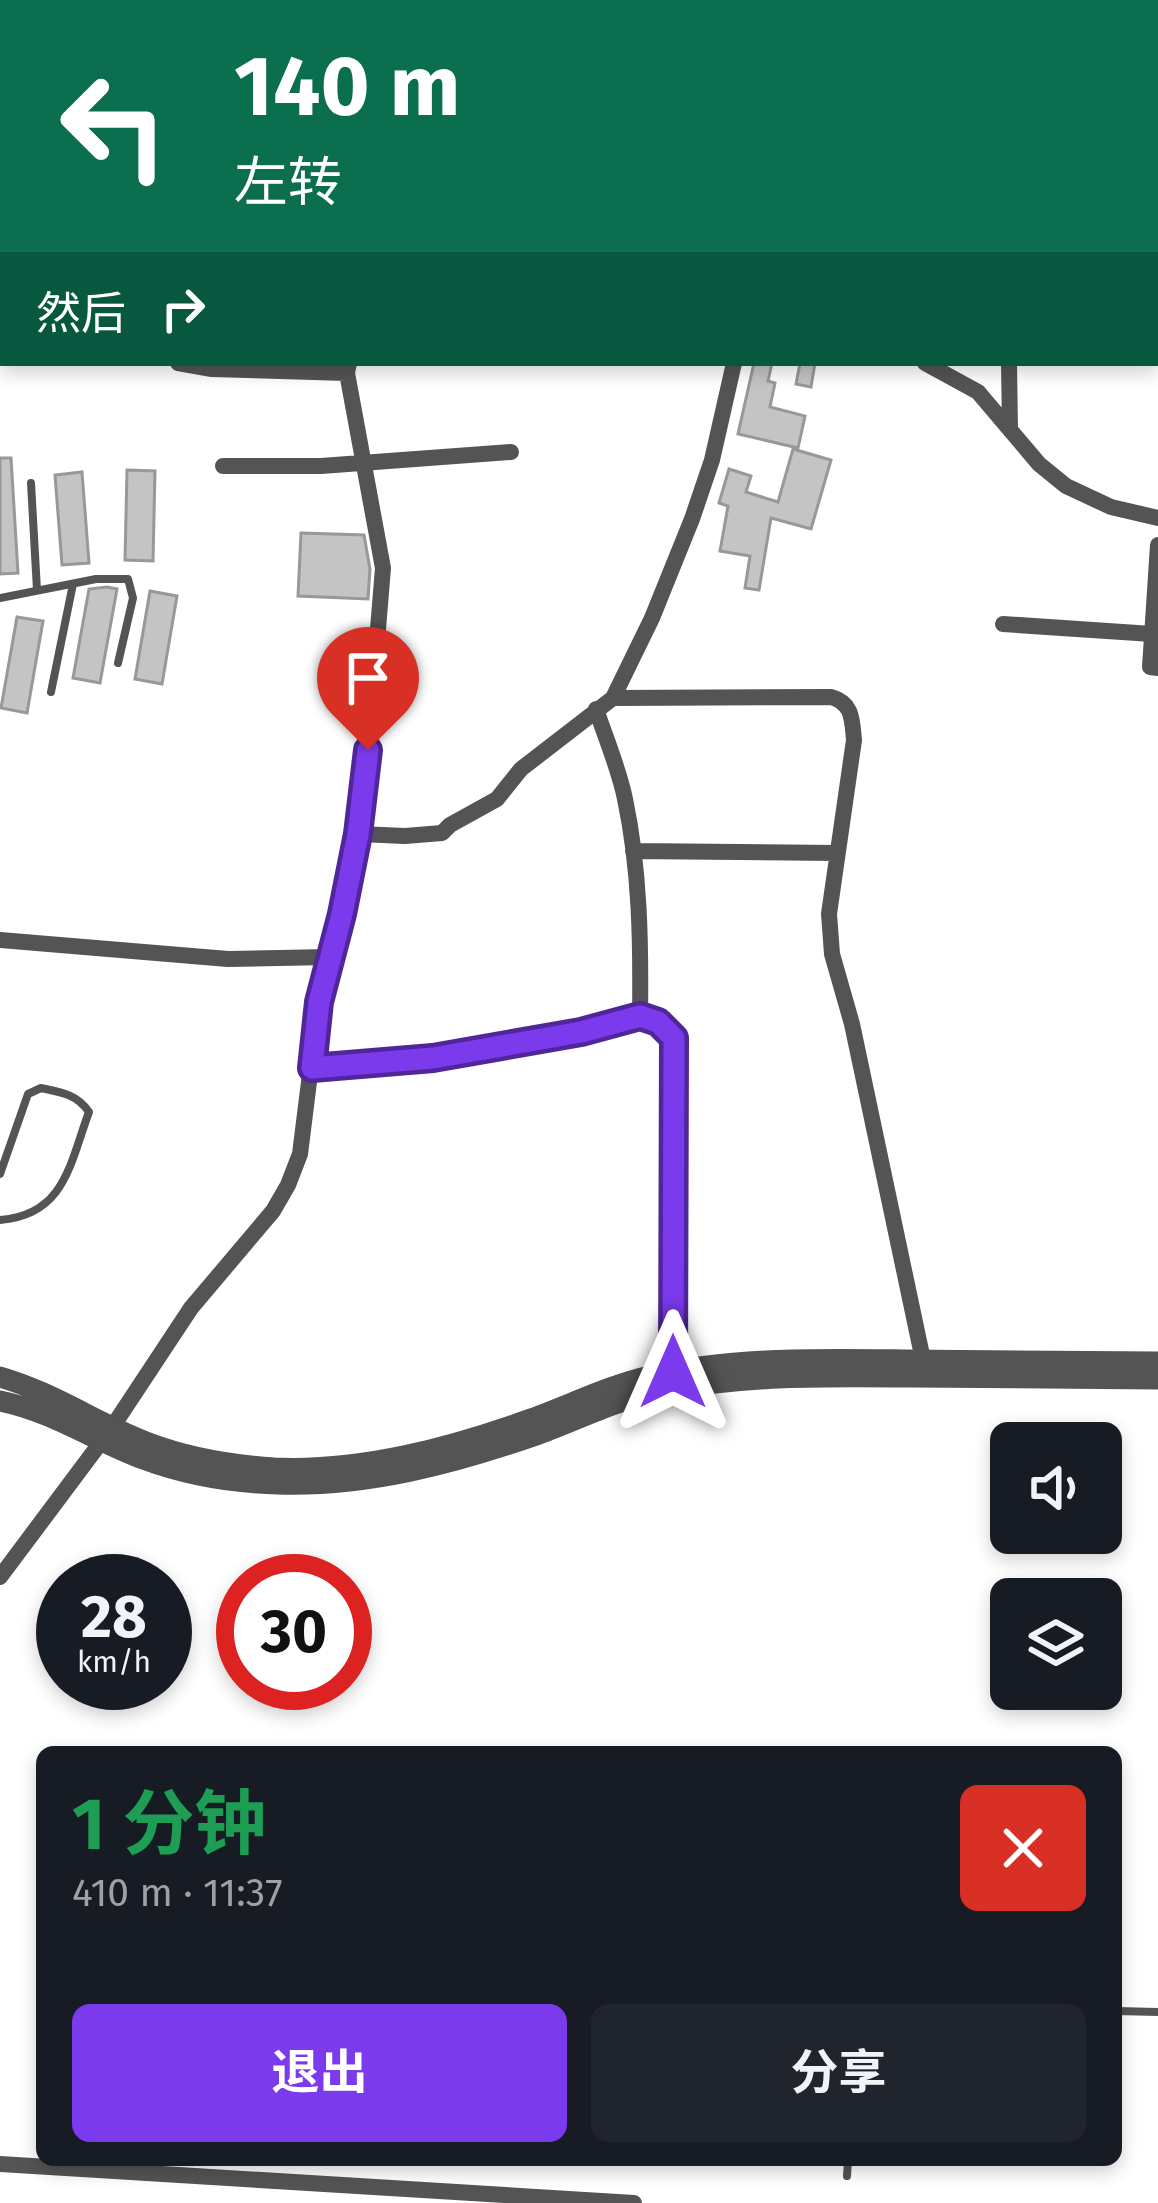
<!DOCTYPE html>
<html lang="zh">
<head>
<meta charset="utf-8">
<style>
	body { margin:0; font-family:"Fira Sans","Noto Sans SC",sans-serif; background:#20242c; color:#f1f3f6; height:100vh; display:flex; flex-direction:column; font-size:45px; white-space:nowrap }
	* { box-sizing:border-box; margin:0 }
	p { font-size:39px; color:#9ea1a6 }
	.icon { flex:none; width:66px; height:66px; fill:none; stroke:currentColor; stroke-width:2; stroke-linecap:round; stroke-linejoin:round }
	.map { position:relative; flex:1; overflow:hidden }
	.side { position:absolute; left:36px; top:1746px; width:1086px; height:420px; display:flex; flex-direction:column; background:#171b24; border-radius:18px; box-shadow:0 6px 18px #0003 }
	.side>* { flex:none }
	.banner { position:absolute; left:0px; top:0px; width:1158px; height:366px; box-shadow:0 6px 18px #0003; background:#0b6e4f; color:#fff; overflow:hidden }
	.fabs { position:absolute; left:990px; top:1422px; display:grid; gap:24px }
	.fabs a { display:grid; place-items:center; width:132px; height:132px; border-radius:18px; background:#171b24; box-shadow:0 6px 18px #0003; font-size:60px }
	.speed { position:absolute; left:36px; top:1554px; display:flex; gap:24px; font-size:60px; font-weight:700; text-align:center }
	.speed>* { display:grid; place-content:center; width:156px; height:156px; border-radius:50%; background:#171b24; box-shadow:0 6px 18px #0003; line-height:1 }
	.speed small { font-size:30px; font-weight:400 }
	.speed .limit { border:18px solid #d22; background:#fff; color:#111 }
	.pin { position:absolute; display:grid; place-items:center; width:102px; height:102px; color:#fff; margin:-123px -51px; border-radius:50% 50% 50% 0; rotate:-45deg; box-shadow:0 0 12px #0007 }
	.pin .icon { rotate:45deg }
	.me { position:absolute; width:132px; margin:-66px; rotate:0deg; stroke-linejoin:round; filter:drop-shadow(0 0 9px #0008) }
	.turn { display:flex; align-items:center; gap:42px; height:252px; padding:0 36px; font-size:54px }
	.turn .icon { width:156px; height:156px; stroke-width:2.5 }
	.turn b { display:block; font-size:84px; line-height:102px }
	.then { display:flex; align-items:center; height:114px; padding:0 36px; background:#0003; gap:24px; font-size:45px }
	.round { display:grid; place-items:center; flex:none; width:126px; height:126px; border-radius:18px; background:#20242c }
	.overview { display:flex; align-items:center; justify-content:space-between; height:204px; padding:0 36px }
	h1 { font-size:72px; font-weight:700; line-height:90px; color:#1e9e55 }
	.primary-button { display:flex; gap:24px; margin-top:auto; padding:24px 36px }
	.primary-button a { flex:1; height:138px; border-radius:18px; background:#7c3aed; color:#fff; font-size:48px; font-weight:700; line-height:138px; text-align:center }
	.primary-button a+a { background:#20242c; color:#f1f3f6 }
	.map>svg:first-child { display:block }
</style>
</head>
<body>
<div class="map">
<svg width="1158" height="2203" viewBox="0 0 1158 2203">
	<rect width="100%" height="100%" fill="#fff"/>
	<path fill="#c4c4c4" stroke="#989898" stroke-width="3" d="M754,363H772L768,381L775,383L770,407L805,416L798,448L738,434Z
		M800,363H815L811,387L796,384Z
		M793,449L831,460L811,529L771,518L759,590L745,588L750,556L720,551L728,506L719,503L729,469L751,476L746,492L778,502Z
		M0,458H11L18,573L0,574Z
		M127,470L155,471L153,561L125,560Z
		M82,472L89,563L62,565L55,475Z
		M301,533L364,535L370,569L368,599L298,596Z
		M107,587L117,589L100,683L73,678L89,589Z
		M150,591L177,596L162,684L135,679Z
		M17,617L43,621L27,713L1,708Z"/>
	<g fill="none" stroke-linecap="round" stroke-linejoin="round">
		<path stroke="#545454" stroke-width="8" d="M31,483L37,590
			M0,598L96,579H128L133,598L118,663
			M51,692L73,584
			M0,1174L28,1094L41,1088C60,1092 77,1094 89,1112C70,1163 65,1215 0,1220
			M1116,2011L1158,2012
			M847,2176L848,2160"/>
		<path stroke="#545454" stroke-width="16" d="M591,0V3
			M989,0V3
			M1155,22H1158
			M1155,148H1158
			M1155,227L1158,228
			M0,320H3
			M178,363L212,369L347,373
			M925,363L978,392L1039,464L1066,486L1111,507L1158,518
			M1009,363L1010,430
			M223,466H321L511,452
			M1158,545L1150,667L1158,668
			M1003,624L1152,634
			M613,698L831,697C853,703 852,720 854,740L829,914L832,954L852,1024L923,1360
			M596,709C606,739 619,769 625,799C640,870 641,944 640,1016
			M359,834L405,836L442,833L450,825L497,799L521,769L613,698L652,618L692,519L712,460L734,363
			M633,851L837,853
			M0,940L228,959L329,957
			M312,1068L433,1058L581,1032L640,1016L658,1022L674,1038L673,1372
			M0,1577L113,1426L191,1308L273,1211L288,1185L300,1154L319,1002L342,914L364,799L383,568L347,373L349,363
			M0,2164L634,2203"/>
		<path stroke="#545454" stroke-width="21" d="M0,1377C53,1392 98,1424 149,1443C188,1458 232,1465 274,1468C361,1472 450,1448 531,1419C570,1405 610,1385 650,1376C733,1357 819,1359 904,1360C988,1360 1073,1361 1158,1362
			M0,1401C51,1411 95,1441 143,1459C186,1475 233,1483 278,1484C366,1487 453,1464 536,1435C575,1421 616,1400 657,1392C741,1375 826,1376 911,1377C994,1377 1076,1378 1158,1379"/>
	</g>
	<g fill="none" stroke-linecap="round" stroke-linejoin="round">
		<defs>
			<path id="route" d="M368,750L358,834L342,914L319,1002L312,1068L433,1058L581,1032L640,1016L658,1022L674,1038L673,1372"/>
		</defs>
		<use href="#route" stroke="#51269a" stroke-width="30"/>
		<use href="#route" stroke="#7c3aed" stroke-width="21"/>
	</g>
</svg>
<div class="fabs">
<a><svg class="icon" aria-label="sound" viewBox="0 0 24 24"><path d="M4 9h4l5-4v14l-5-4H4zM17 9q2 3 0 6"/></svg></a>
<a><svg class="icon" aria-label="layers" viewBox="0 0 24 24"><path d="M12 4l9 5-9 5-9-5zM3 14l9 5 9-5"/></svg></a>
</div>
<div class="speed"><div>28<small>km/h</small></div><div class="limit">30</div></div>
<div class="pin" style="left:368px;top:750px;background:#d93025"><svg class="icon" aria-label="arrive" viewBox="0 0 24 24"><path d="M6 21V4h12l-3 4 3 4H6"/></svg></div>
<svg class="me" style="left:673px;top:1372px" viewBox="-20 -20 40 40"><path d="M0-17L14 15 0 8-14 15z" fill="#7c3aed" stroke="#fff" stroke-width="4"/></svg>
<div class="banner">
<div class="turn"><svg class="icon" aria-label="left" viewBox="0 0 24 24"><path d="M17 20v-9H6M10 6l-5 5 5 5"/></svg><div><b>140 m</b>左转</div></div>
<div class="then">然后<svg class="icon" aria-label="right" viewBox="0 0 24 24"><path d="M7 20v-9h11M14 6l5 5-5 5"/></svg></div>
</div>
<section class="side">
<div class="overview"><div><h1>1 分钟</h1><p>410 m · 11:37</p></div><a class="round" style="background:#d93025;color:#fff"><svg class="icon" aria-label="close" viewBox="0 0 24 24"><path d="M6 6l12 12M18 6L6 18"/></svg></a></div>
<div class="primary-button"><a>退出</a><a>分享</a></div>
</section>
</div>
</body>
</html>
